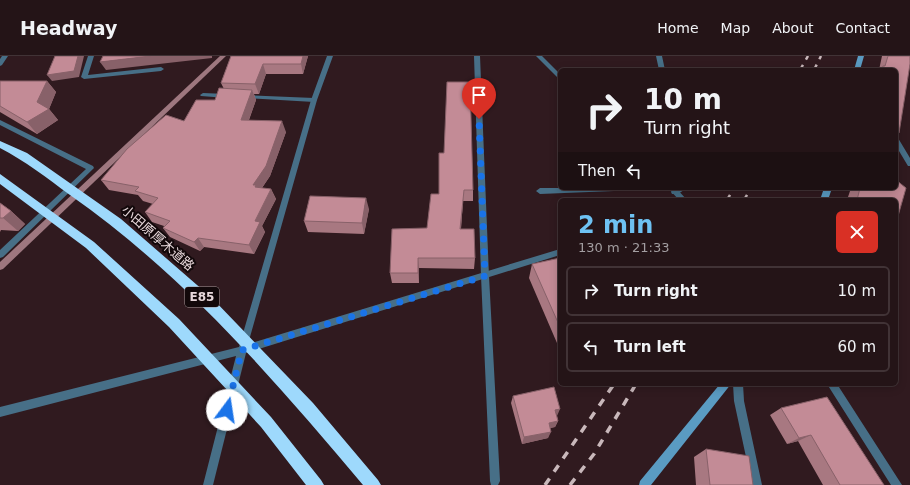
<!DOCTYPE html>
<html lang="en">
<head>
<meta charset="utf-8">
<style>
	body { margin:0; font-family:"DejaVu Sans","Noto Sans JP",sans-serif; background:#2c1d20; color:#f1f3f6; height:100vh; display:flex; flex-direction:column; font-size:15px; white-space:nowrap }
	* { box-sizing:border-box; margin:0 }
	p { font-size:13px; color:#a39ea1 }
	.icon { flex:none; width:22px; height:22px; fill:none; stroke:currentColor; stroke-width:2; stroke-linecap:round; stroke-linejoin:round }
	.map { position:relative; flex:1; overflow:hidden }
	.drawer { position:absolute; left:558px; top:142px; width:340px; height:188px; display:flex; flex-direction:column; background:#241417; border-radius:6px; box-shadow:0 2px 10px #0003,0 0 0 1px #413336 }
	.drawer>* { flex:none }
	.guide { position:absolute; left:558px; top:12px; width:340px; height:122px; border-radius:6px; box-shadow:0 2px 10px #0003,0 0 0 1px #413336; background:#241417; color:#f1f3f6; overflow:hidden }
	.pin { position:absolute; display:grid; place-items:center; width:34px; height:34px; color:#fff; margin:-41px -17px; border-radius:50% 50% 50% 0; rotate:-45deg; box-shadow:0 0 4px #0007 }
	.pin .icon { rotate:45deg }
	.me { position:absolute; width:44px; margin:-22px; rotate:14deg; stroke-linejoin:round; filter:drop-shadow(0 0 3px #0008) }
	.turn { display:flex; align-items:center; gap:14px; height:84px; padding:0 20px; font-size:18px }
	.turn .icon { width:52px; height:52px; stroke-width:2.5 }
	.turn b { display:block; font-size:28px; line-height:34px }
	.then { display:flex; align-items:center; height:38px; padding:0 20px; background:#0003; gap:8px; font-size:15px }
	.round { display:grid; place-items:center; flex:none; width:42px; height:42px; border-radius:6px; background:#2c1d20 }
	.summary { display:flex; align-items:center; justify-content:space-between; height:68px; padding:0 20px }
	h1 { font-size:24px; font-weight:800; line-height:30px; color:#6ec2f3 }
	ul { padding:0; list-style:none }
	li { display:flex; align-items:center; gap:12px; height:50px; margin:0 8px 6px; padding:0 12px; border:2px solid #413336; border-radius:6px }
	li div { flex:1 }
	li b { display:block; font-size:15px }
	li em { font-style:normal }
	header { display:flex; align-items:center; gap:24px; box-sizing:border-box; height:56px; padding:0 20px; background:#241417; border-bottom:1px solid #413336 }
	header strong { font-size:19px }
	nav { display:flex; gap:22px; margin-inline-start:auto; font-size:14px }
	.map>svg:first-child { display:block }
</style>
</head>
<body>
<header>
<strong>Headway</strong>
<nav><a>Home</a><a>Map</a><a>About</a><a>Contact</a></nav>
</header>
<div class="map">
<svg width="910" height="429" viewBox="0 0 910 429">
	<rect width="100%" height="100%" fill="#301a1f"/>
	<g fill="none" stroke-linecap="round" stroke-linejoin="round">
		<path fill="#9e777f" fill-rule="evenodd" d="M220,0H226L3,213L0,214V206Z"/>
		<path fill="#476f87" fill-rule="evenodd" d="M88,0H94L88,19L161,11L164,13L161,15L84,23L81,21Z
			M474,0H480L489,220L500,425L498,429H491L490,425L481,220Z
			M656,0H662L665,14H659Z
			M203,37L227,38L230,40L227,42L201,40L200,39Z
			M245,39L314,42L317,44L314,46L243,42V40Z
			M540,132H618L614,135L540,138L536,135Z
			M677,132H687L678,138H672L671,136Z"/>
		<path fill="#476f87" fill-rule="evenodd" d="M2,0H8L2,9L0,10V3Z
			M327,0H333L317,44L248,288L560,193V199L246,297L213,429H203L236,300L0,361V351L239,291L311,44Z
			M536,0H542L560,18V23L558,22Z
			M0,64L93,110L94,112L3,201L0,202V194L86,113L0,69Z
			M896,82H898L910,102V110H908L896,90Z
			M668,132H676L687,144H679Z
			M733,328H743L744,345L762,429H752L734,345Z
			M827,328H837L902,429H891Z"/>
		<path fill="#5a9bc2" fill-rule="evenodd" d="M858,0H864L860,14H854Z
			M824,132H832L828,144H820Z
			M720,328H731L651,429H639L640,425Z"/>
		<path fill="#9ed9fc" fill-rule="evenodd" d="M0,85L27,97L121,163L212,242L313,347L378,424L381,429H363C274,323 184,219 70,139C47,122 25,105 0,92Z
			M0,118L94,186L179,263L271,361L321,424L324,429H306L261,371L169,271L86,192L0,128Z"/>
		<path stroke="#c9b8bb" stroke-width="2.5" stroke-dasharray="6 6" stroke-linecap="butt" d="M800,14L808,0
			M814,14L821,0
			M727,144L734,132
			M744,144L751,132"/>
		<path stroke="#c9b8bb" stroke-width="3.5" stroke-dasharray="8 8" stroke-linecap="butt" d="M545,429L614,328
			M570,429L594,398L636,328"/>
	</g>
	<path fill="#a87881" d="M231,0H308L303,18H266L259,38H254L256,44L249,64L286,76L270,120L262,132L271,133L276,143L262,170L265,176L254,198L204,191L200,195L170,181L163,172L164,170L152,166L145,156L153,148L143,145L138,139L109,134L101,124L184,65L215,44L224,33L221,27Z
		M882,0H910L896,14H879Z
		M0,25H47L56,36L49,53L58,64L37,78L0,56Z
		M439,97L473,134V145H463L461,173L475,202L474,213L419,212V227H392L390,217L427,172L439,138Z
		M851,132H896L898,160L896,162V144H847Z
		M0,147L11,155L25,168L18,175L1,174L0,176Z
		M369,153L364,178L308,176L304,165Z
		M560,202V294L529,222L532,208Z
		M513,340L557,360L558,365L555,371L550,372L548,382L522,388L511,347Z
		M781,352L884,429H823L798,385L787,388L770,359Z
		M706,393L753,429H696L694,401Z"/>
	<path fill="#886169" d="M78,0H84L79,21L52,25L47,19Z
		M151,0H212V2L106,14L100,6Z
		M303,0H308L303,18L301,8Z
		M263,8L266,18L259,38L255,28Z
		M47,25L56,36L49,53L58,64L37,78L27,66Z
		M252,34L256,44L245,74L241,64Z
		M282,65L286,76L270,120L259,136L253,129Z
		M271,133L276,143L262,170L265,176L254,198L249,189L255,165Z
		M464,134L463,145L460,184V173Z
		M366,142L369,153L364,178L362,167Z
		M11,155L25,168L18,175L3,162Z
		M198,182L204,191L200,195L194,186Z
		M418,202L419,212V227L418,217Z
		M560,353L557,360L555,354Z
		M558,365L555,371L545,373L549,367Z
		M551,376L548,382L522,388L524,381Z
		M811,379L798,385L787,388L799,382Z"/>
	<path fill="#c38b96" stroke="#886169" d="M55,0H78L74,15L47,19Z
		M103,0H151L100,6Z
		M231,0H303L301,8H263L255,28L221,27Z
		M888,0H910V8L899,77H896V14H882L883,10H885Z
		M0,25H47L37,46L49,53L27,66L0,50Z
		M447,26H470L473,134H464L460,173H474L475,202H418V217H390L392,173L427,172L431,138H439V97H444Z
		M219,32L252,34L241,64L282,65L266,110L253,129H256L255,131L271,133L255,165L260,166L249,189L198,182L194,186L163,172L170,165L145,156L158,142L135,135L139,131L101,124L127,93L166,59L184,65L196,44H215Z
		M896,124L906,132L898,160L896,158V144H857L860,132H896Z
		M310,140L366,142L362,167L304,165Z
		M0,147L11,155L3,162H0Z
		M560,202V271L532,208Z
		M554,331L560,353L555,354L558,365L549,367L551,376L524,381L513,340Z
		M827,341L884,429H840L811,379L799,382L781,352Z
		M706,393L749,400L753,429H710Z"/>
	<g fill="none" stroke-linecap="round" stroke-linejoin="round">
		<path stroke="#1a73e8" stroke-width="7" stroke-dasharray="0 12.6" d="M227,354L242,294L485,220L479,63"/>
	</g>
	<g text-anchor="middle" dominant-baseline="central" stroke-width="4" stroke-linejoin="round" paint-order="stroke">
		<rect fill="#12080a" stroke="#a89a9c" stroke-width="1" x="185" y="231" width="34" height="20" rx="3"/>
		<g font-size="12" font-weight="bold" fill="#e8d8db">
			<text x="202" y="241">E85</text>
		</g>
		<g font-size="13" fill="#e8d8db" stroke="#12080a">
			<text transform="translate(158 182) rotate(41)">小田原厚木道路</text>
		</g>
	</g>
</svg>
<div class="pin" style="left:479px;top:63px;background:#d93025"><svg class="icon" aria-label="arrive" viewBox="0 0 24 24"><path d="M6 21V4h12l-3 4 3 4H6"/></svg></div>
<svg class="me" style="left:227px;top:354px" viewBox="-20 -20 40 40"><circle r="19" fill="#fff"/><path d="M0-13L10 11 0 6-10 11z" fill="#1a73e8"/></svg>
<div class="guide">
<div class="turn"><svg class="icon" aria-label="right" viewBox="0 0 24 24"><path d="M7 20v-9h11M14 6l5 5-5 5"/></svg><div><b>10 m</b>Turn right</div></div>
<div class="then">Then<svg class="icon" aria-label="left" viewBox="0 0 24 24"><path d="M17 20v-9H6M10 6l-5 5 5 5"/></svg></div>
</div>
<section class="drawer">
<div class="summary"><div><h1>2 min</h1><p>130 m · 21:33</p></div><a class="round" style="background:#d93025;color:#fff"><svg class="icon" aria-label="close" viewBox="0 0 24 24"><path d="M6 6l12 12M18 6L6 18"/></svg></a></div>
<ul>
<li><svg class="icon" aria-label="right" viewBox="0 0 24 24"><path d="M7 20v-9h11M14 6l5 5-5 5"/></svg><div><b>Turn right</b></div><em>10 m</em></li>
<li><svg class="icon" aria-label="left" viewBox="0 0 24 24"><path d="M17 20v-9H6M10 6l-5 5 5 5"/></svg><div><b>Turn left</b></div><em>60 m</em></li>
</ul>
</section>
</div>
</body>
</html>
